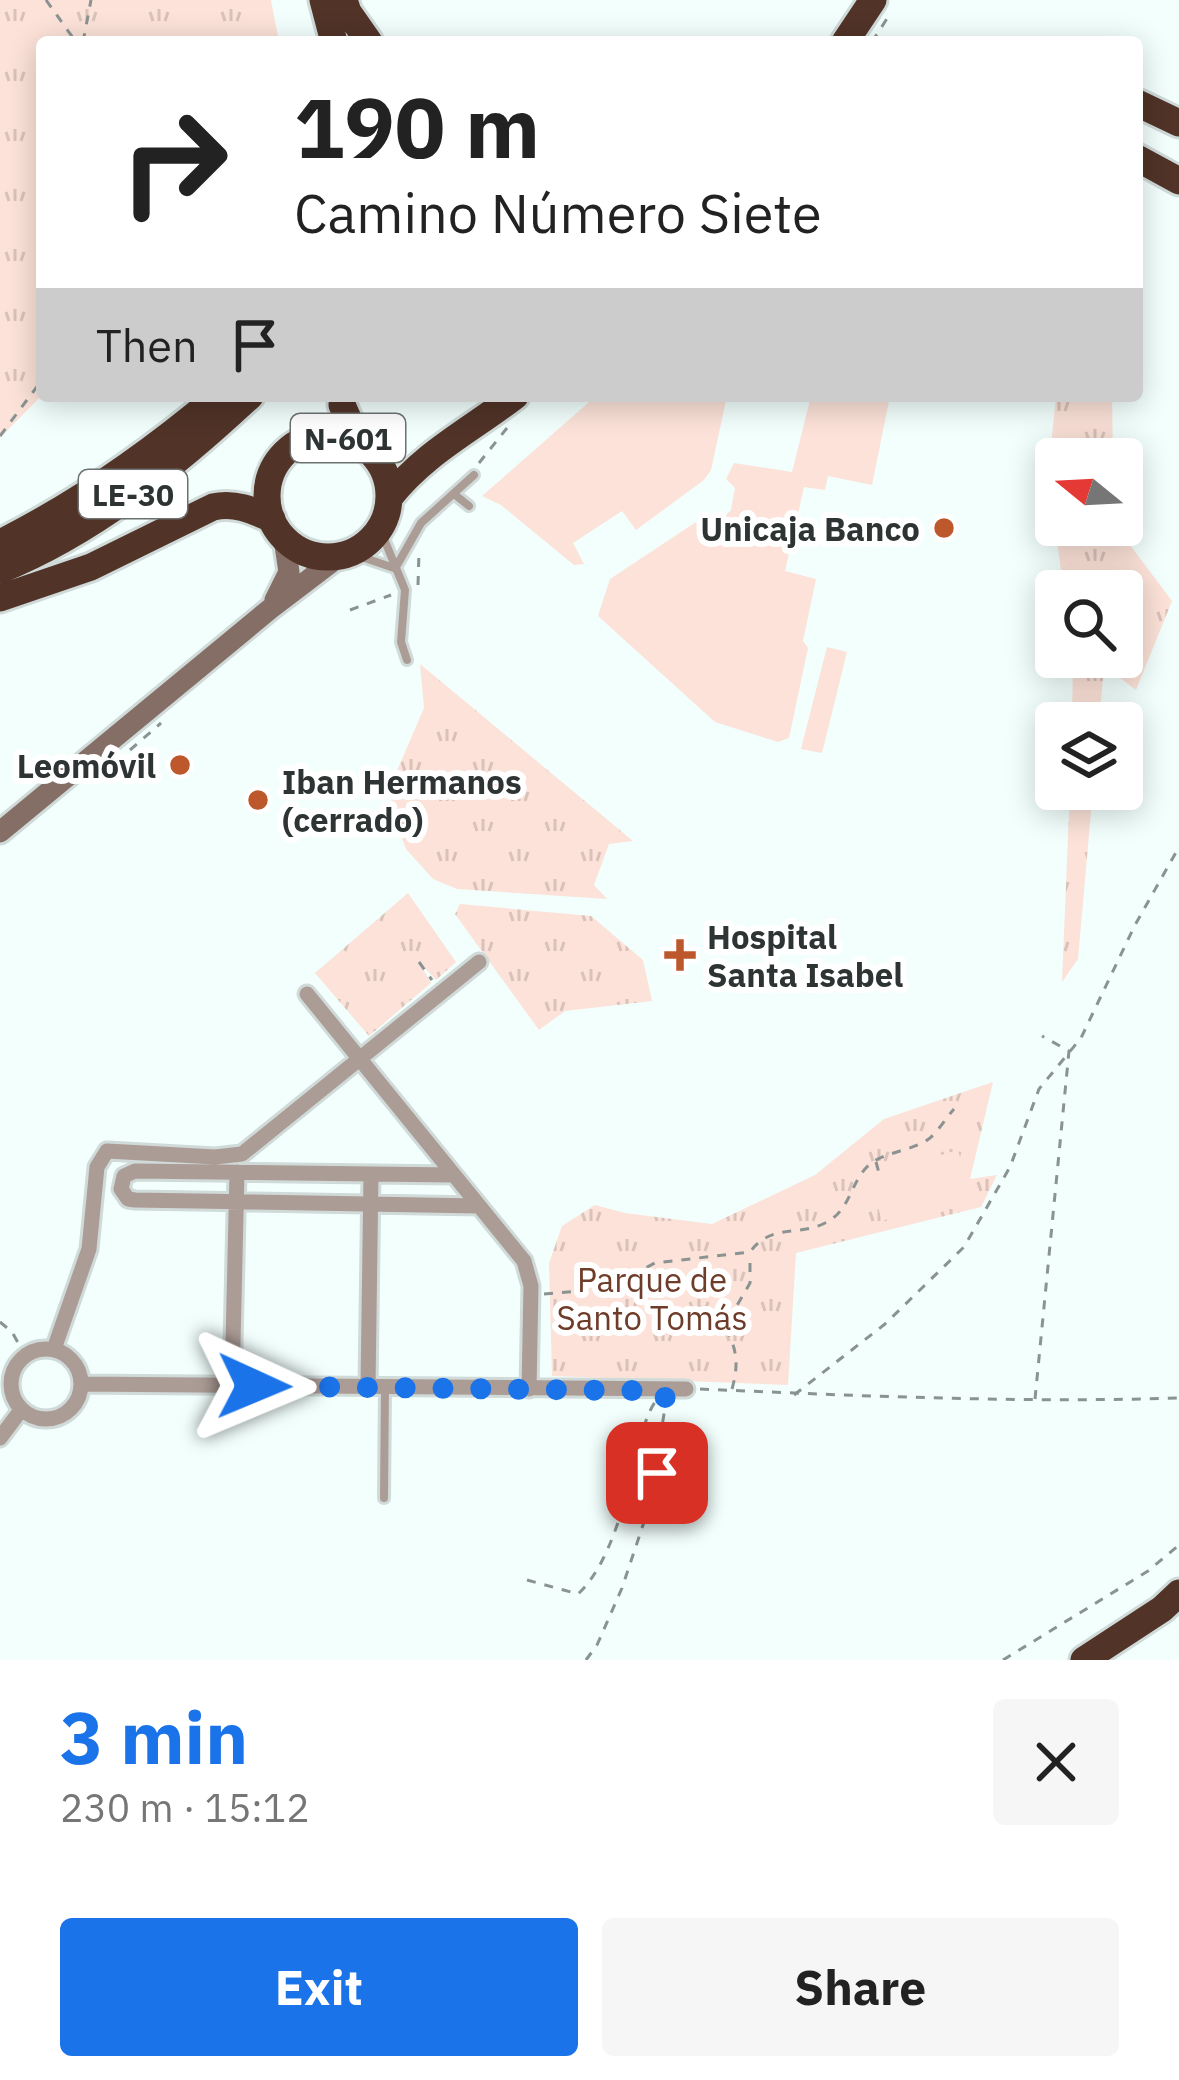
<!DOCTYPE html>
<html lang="en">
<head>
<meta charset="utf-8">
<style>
	body { margin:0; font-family:"IBM Plex Sans",sans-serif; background:#f6f6f6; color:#222; height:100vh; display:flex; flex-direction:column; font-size:45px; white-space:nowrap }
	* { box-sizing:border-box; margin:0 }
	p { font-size:39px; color:#767676 }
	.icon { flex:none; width:66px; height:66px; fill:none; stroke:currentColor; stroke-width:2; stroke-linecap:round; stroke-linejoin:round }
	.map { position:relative; height:1660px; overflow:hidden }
	.sheet { display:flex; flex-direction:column; background:#fff; flex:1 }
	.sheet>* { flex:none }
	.hud { position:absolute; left:36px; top:36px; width:1107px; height:366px; border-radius:12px; box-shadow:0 6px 30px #0003; background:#fff; color:#222; overflow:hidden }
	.needle { width:78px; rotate:288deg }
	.controls { position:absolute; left:1035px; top:438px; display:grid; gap:24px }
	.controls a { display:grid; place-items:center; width:108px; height:108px; border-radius:12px; background:#fff; box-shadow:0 6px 30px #0003; font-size:60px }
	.pin { position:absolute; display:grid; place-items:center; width:102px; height:102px; color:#fff; margin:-51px; border-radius:24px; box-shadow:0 6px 18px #0006 }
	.me { position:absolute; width:132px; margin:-66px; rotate:91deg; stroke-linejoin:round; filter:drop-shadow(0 0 9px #0008) }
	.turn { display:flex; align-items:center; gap:42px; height:252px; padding:0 60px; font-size:54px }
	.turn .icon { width:156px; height:156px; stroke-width:2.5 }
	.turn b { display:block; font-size:84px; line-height:102px }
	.then { display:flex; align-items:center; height:114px; padding:0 60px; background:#0003; gap:24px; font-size:45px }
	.round { display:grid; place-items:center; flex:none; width:126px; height:126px; border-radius:12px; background:#f6f6f6 }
	.headline { display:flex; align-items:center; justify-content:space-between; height:204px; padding:0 60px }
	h1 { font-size:72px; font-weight:800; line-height:90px; color:#1a73e8 }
	.primary-button { display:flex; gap:24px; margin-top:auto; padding:24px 60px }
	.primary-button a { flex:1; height:138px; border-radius:12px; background:#1a73e8; color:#fff; font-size:48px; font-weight:800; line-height:138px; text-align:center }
	.primary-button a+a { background:#f6f6f6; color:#222 }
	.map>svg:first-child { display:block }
</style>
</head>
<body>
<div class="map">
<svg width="1179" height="1660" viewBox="0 0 1179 1660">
	<defs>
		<pattern id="grass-tufts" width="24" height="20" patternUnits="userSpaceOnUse" patternTransform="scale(3)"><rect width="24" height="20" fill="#fce2d8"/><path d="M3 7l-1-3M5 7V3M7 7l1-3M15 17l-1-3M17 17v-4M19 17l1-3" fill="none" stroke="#d8c2ba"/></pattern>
	</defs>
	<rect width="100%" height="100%" fill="#f2fffd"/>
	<path fill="url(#grass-tufts)" d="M0,0H271L279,42H42V395L0,438Z
		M1056,396H1112L1113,459H1056V525H1115L1172,601L1136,690L1104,666L1099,723H1072L1073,657H1122V591H1064L1048,477Z
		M420,664L633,841L609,844L594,885L607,899L457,889L433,879L406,849L391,809L393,780L424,708Z
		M1070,789H1093L1078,959L1062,982Z
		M408,893L456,962L436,980L419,962L431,983L369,1036L315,973Z
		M460,904L591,916L643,960L652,1001L565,1011L539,1030L455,914Z
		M993,1082L970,1179L997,1175L981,1207L796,1253L788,1385L552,1376L549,1263L562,1226L595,1205L625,1213L712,1224L815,1175L884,1119Z"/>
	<path fill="#fce2d8" d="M596,396H727L711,470L704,480L636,530L622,511L573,543L584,564L574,565L501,505L482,496Z
		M811,396H890L872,485L828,476L825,490L804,487L785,571L816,579L803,641L808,648L789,738L778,742L715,722L598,616L610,579L696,522L716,526L731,510L735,488L726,479L734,463L792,472Z
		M827,647L847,652L822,753L801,749Z
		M958,1150L971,1195L882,1221L869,1176Z"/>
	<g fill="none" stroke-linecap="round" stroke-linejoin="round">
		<defs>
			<path id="lane" d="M454,494L469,506
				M380,529L405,590L401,642L407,660
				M353,554L394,568
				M396,567L421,523L474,475
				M384,1498L385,1388"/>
			<path id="street" d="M307,994L524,1261L531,1286L529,1389
				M453,1175L135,1171L124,1176L121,1189L128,1199L135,1200L479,1206
				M11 1384a35 35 0 1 1 70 0a35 35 0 1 1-70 0Z
				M54,1349L89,1249L97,1167L107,1151L215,1157L242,1154L479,962
				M81,1384L686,1389
				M232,1386L237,1172
				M368,1387L371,1174
				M0,1438L21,1410"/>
			<path id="secondary" d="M275,600L289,572L284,539
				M0,832L270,609L337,558"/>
			<path id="highway" d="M323,0L334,42
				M344,0L348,12L369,42
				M845,42L873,0
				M1137,103L1179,123
				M1137,158L1179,181
				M343,396L342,405L359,443
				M267 496a61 61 0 1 1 122 0a61 61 0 1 1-122 0Z
				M389,498C424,453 471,430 515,396
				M0,543C80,503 149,454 218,396
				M0,570C94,532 177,464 250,396
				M0,598L91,567L213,507C235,502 252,510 272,519
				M1084,1660L1162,1609L1179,1593"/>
		</defs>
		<use href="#lane" stroke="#cfdad9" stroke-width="14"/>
		<use href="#street" stroke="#cfdad9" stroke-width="21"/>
		<use href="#secondary" stroke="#cfdad9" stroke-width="27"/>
		<use href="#highway" stroke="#cfdad9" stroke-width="33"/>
		<path stroke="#8a9391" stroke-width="3" stroke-dasharray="9 9" stroke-linecap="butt" d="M46,0L76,42
			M83,42L91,0
			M872,42L888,17
			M0,436L42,380
			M479,463L507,428
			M418,585L419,552
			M350,610L391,595
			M130,750L161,723
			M419,962L432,980
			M876,1162L879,1173
			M544,1294L604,1289L655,1263L750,1252C771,1223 798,1237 825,1223C851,1211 850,1181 870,1164C887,1151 913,1151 930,1138C939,1130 946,1118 954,1109
			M0,1322L12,1332L25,1355
			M700,1389C860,1396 1019,1403 1179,1398
			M732,1389C739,1364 737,1349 725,1326L750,1283V1254
			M794,1395L885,1324L964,1247L1010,1167L1039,1089L1081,1038L1135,925L1179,847
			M1035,1399L1069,1051L1042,1036
			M527,1580L578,1594C610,1565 626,1498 637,1456C642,1436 644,1419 655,1402
			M586,1660L597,1645L622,1588L650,1504L666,1401
			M1003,1660L1148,1571L1179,1545"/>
		<use href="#lane" stroke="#ac9c96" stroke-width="8"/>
		<use href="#street" stroke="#ac9c96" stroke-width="15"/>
		<use href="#secondary" stroke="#856e65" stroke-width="21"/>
		<use href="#highway" stroke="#513328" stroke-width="27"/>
	</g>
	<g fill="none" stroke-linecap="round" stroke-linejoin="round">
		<path stroke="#1a73e8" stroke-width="21" stroke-dasharray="0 37.8" d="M254,1386L663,1391L666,1400L657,1473"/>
	</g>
	<g fill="#bd572c" stroke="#fff" stroke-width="4.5">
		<circle cx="944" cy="528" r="12"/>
		<circle cx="180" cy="765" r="12"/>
		<circle cx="258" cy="800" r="12"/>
		<path d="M674 937h12v12h12v12h-12v12h-12v-12h-12v-12h12z"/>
	</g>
	<g text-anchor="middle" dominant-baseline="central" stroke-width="12" stroke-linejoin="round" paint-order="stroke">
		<g fill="#fff" stroke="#6d7170" stroke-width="3">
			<rect x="291" y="414" width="114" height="48" rx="9"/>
			<rect x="79" y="470" width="108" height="48" rx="9"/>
		</g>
		<g font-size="30" font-weight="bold" fill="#2e3433">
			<text x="348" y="438">N-601</text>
			<text x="133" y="494">LE-30</text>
		</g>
		<g font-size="33" font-weight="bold" fill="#2e3433" stroke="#fff" text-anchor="end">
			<text x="920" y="528">Unicaja Banco</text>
			<text x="156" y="765">Leomóvil</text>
			<text x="282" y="781" text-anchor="start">Iban Hermanos<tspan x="282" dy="38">(cerrado)</tspan></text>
			<text x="707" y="936" text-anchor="start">Hospital<tspan x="707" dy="38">Santa Isabel</tspan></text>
		</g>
		<g font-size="33" fill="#6e3c28" stroke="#fff">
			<text x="652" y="1279">Parque de<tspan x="652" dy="38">Santo Tomás</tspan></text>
		</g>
	</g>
</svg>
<div class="controls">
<a><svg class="needle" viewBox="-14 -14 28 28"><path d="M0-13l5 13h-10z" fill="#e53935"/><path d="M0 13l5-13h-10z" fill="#767676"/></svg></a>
<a><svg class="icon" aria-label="search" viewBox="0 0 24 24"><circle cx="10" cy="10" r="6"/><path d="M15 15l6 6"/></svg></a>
<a><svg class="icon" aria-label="layers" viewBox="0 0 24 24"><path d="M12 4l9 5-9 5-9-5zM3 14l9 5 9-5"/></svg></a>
</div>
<div class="pin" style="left:657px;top:1473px;background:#d93025"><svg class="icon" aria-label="arrive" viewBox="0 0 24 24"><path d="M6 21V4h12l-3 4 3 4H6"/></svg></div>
<svg class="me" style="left:254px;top:1386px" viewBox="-20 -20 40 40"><path d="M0-17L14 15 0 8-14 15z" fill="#1a73e8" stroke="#fff" stroke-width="4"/></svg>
<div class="hud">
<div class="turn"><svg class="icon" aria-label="right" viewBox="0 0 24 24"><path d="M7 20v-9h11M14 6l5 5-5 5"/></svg><div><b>190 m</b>Camino Número Siete</div></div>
<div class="then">Then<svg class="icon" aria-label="arrive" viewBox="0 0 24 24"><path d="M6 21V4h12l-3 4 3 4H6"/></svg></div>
</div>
</div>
<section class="sheet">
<div class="headline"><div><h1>3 min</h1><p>230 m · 15:12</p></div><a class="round"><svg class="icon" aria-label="close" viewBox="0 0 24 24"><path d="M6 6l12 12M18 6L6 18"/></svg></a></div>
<div class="primary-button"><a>Exit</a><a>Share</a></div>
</section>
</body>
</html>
